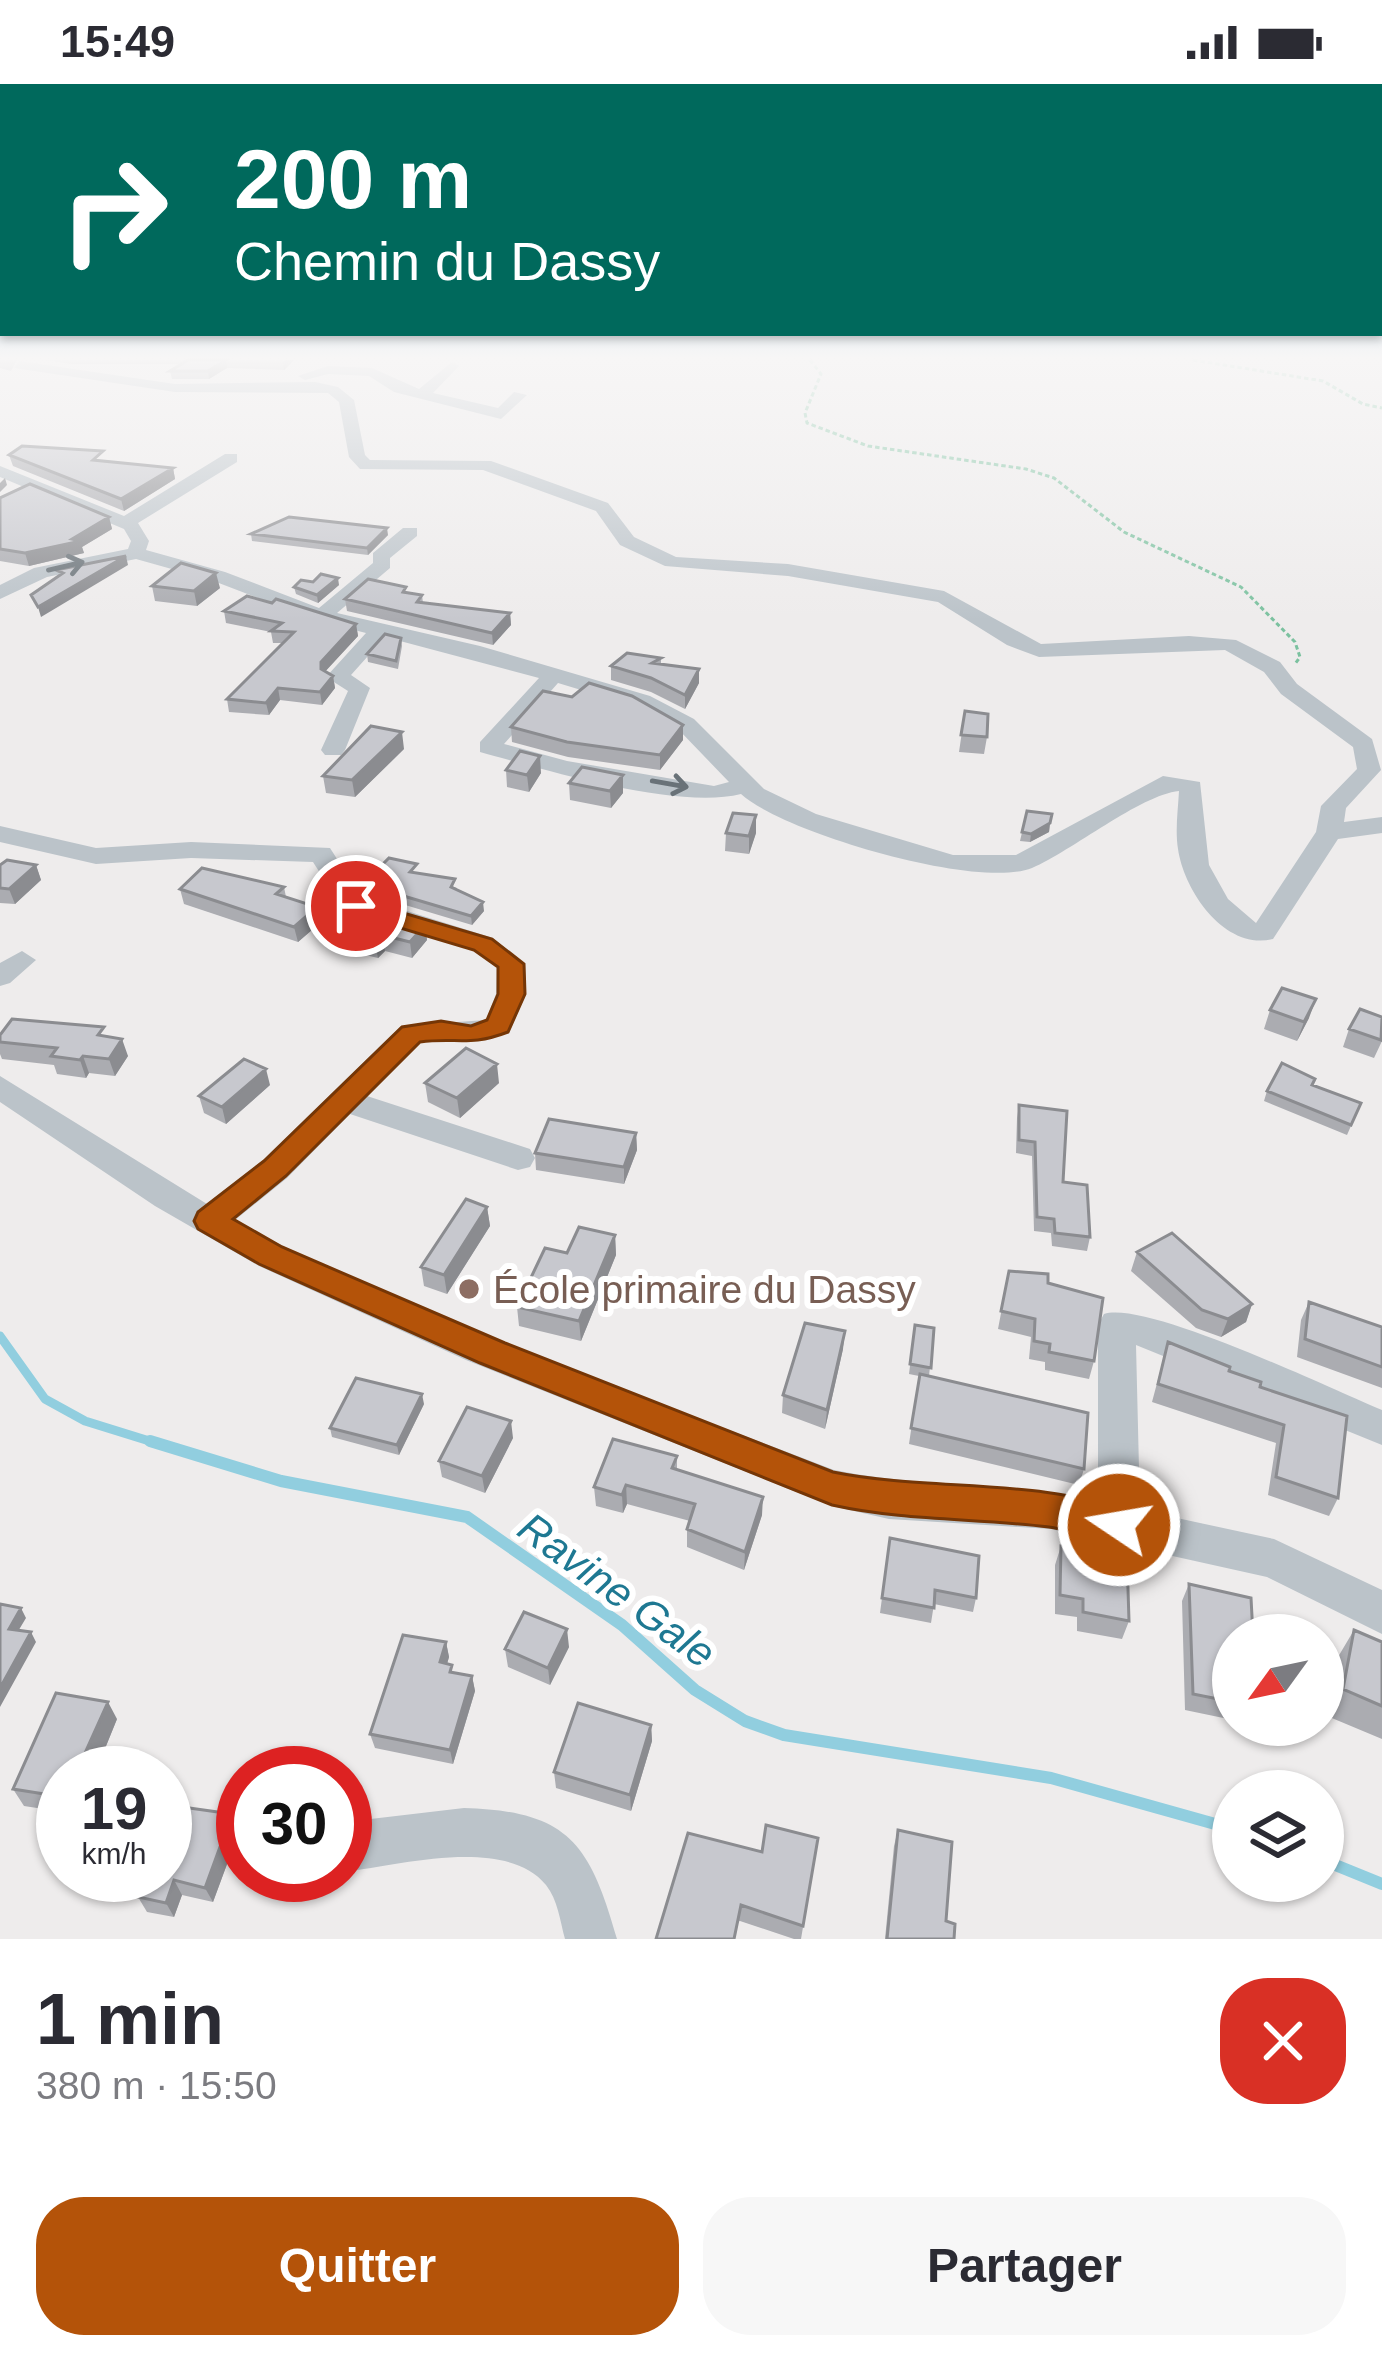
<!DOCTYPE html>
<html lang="fr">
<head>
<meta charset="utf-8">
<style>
	body { margin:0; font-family:Arial,sans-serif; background:#f7f7f7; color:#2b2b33; height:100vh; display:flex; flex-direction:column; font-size:45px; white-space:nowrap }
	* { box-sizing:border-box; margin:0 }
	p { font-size:39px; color:#7c7c81 }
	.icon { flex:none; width:66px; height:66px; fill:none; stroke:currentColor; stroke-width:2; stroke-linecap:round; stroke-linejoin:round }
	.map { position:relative; height:1855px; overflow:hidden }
	.side { display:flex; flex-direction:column; background:#fff; flex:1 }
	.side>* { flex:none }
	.guide { position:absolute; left:0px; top:0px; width:1383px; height:252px; box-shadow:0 3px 9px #0004; background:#00695c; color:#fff; overflow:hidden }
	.needle { width:78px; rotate:237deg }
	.buttons { position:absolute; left:1212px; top:1530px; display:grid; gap:24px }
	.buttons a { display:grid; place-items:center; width:132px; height:132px; border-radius:50%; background:#fff; box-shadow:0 3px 9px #0004; font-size:60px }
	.speed { position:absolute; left:36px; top:1662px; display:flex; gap:24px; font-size:60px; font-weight:700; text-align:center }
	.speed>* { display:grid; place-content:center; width:156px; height:156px; border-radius:50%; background:#fff; box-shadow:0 3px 9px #0004; line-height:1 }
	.speed small { font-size:30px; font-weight:400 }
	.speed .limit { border:18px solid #d22; background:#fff; color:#111 }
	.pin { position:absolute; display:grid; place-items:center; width:102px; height:102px; color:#fff; margin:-51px; border:6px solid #fff; border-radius:50%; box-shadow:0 3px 12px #0007 }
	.me { position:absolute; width:132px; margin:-66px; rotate:282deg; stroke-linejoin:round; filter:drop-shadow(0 0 9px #0008) }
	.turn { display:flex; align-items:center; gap:42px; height:252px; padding:0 36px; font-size:54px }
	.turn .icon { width:156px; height:156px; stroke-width:2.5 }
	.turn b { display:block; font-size:84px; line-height:102px }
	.round { display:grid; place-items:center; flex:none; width:126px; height:126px; border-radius:48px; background:#f7f7f7 }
	.headline { display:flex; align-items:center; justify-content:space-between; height:204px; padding:0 36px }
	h1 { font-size:72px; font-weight:800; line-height:90px }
	.action { display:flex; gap:24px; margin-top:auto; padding:24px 36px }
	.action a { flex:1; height:138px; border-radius:48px; background:#b45309; color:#fff; font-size:48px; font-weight:800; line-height:138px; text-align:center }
	.action a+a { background:#f7f7f7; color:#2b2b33 }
	.status { display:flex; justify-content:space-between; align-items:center; height:84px; padding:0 60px; background:#fff; direction:ltr }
	.status svg { height:33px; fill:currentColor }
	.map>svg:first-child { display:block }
</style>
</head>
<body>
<div class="status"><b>15:49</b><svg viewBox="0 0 49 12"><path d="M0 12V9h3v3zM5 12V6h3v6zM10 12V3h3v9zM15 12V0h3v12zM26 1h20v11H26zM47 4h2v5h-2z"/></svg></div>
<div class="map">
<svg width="1382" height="1855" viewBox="0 0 1382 1855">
	<rect width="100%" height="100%" fill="#eeecec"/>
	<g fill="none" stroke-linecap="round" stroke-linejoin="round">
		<path stroke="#91cedf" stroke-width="9" d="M0,1252L45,1315L85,1337L159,1360"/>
		<path stroke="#91cedf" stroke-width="12" d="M150,1357L281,1397L467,1433L622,1541L695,1606L745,1637L784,1651L1051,1694L1233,1745
			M1323,1776L1382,1800"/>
		<path stroke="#7bc19f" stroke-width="3" stroke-dasharray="4.5 3" stroke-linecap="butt" d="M810,276L821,290L805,329L807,339L868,362L1026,385L1054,394L1124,448L1241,503L1295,558L1300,573L1295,580
			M1193,276L1323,297L1363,320L1382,324"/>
		<path fill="#bbc3c9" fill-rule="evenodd" d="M19,277L175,300L315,298L338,303L354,316L365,371L370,376L491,377L608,419L634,453L676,473L788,480L944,507L1041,560L1189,552L1236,556L1280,578L1297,600L1372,655L1381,686L1346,724L1344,738L1382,733V749L1338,755L1273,855C1225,867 1184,807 1178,765C1175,746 1178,726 1179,707C1140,711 1072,767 1032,784C978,806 782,748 741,710C677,726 546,686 480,668V658L539,594L385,553L351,591L370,604L345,666L341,671H325L321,666L348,607L326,593L366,549L315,536L211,496L136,475L47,493L0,515V501L34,484L128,465L131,457L124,445L0,393V382L124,432L225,370H237V378L138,439L149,457L146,466L225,488L319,524L373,479V469L403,444H417V452L390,474V484L337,529L480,562L650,612L694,635L764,705L816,730L953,771H1016L1163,692L1200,698L1209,781L1228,815L1256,839L1316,748L1321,722L1357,685L1353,663L1281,610L1264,588L1225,566L1039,573L1007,561L938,518L788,492L665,482L620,461L596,427L483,386L360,385L349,373L339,318L328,309L175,308L14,284ZM558,599L634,622L678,645L729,698L714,702L567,677L504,660Z
			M452,278L459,282L433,309L498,324L514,308L527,311L501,335L394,308L369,292L328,290L305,296L298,292L328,282L372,284L419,305Z
			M0,742L96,764L191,758L330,764L355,803L353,810L493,854L525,880L526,910L509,949L477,957L420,958L367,1012L530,1065L535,1074L530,1083L518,1086L350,1030L287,1094L235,1136C423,1241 633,1308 834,1386C921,1404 1011,1398 1098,1417V1241L1104,1230C1146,1216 1331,1305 1382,1326V1361L1136,1261L1140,1426L1274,1455L1382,1506V1550L1267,1493L1051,1445L889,1435L832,1422L466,1276L259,1182L155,1122L0,1018V992L207,1120L263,1076L401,942L486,936L496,910L497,883L473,866L328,820L324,814L329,803L313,778L191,774L96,780L0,758Z
			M22,867L36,876L10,899L0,902V879Z
			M464,1724C569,1727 590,1760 617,1855H565C560,1837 558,1816 546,1801C506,1752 400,1781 345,1788V1738Z"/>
	</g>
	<path fill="#abacb1" d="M0,276H17L11,287L0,284Z
		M46,276H294L284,286L227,284L209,295H172L170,287L182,280H71Z
		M9,371L106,377L173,384L175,395L124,427L13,382Z
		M0,414L109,433L112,445L82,463L84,469L29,482L0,477Z
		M251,450L388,451L368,471L252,457Z
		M339,501L318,519L296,510L294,503Z
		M152,502L220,504L197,522L155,517Z
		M407,509L422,511L423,519L510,529L511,541L493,561L347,527L345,515Z
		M224,527L356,540L358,552L325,587L333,592L335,604L322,621L280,616L269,631L229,628L227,615L283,559H273L271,548L226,539Z
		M401,554L402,562L398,585L368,578L367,570Z
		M661,574V580L699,599L685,625L651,608L611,596V582Z
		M965,627L987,653L984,670L959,668Z
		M683,641V656L660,686L568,673L512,658L511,643Z
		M404,665L355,713L326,709L323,692Z
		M506,686L541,689L529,708L507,703Z
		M569,699L623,709L611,724L570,716Z
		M1027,727L1050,739L1049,748L1030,758L1020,757Z
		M726,749H756L749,770L725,767Z
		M0,781H36L41,796L15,820L0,819Z
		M418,789L457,804L456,806L484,827L472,841L365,809L363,800Z
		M284,803L286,813L317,823L320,839L298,858L184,820L180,805Z
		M320,841H425L427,856L412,874L385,867L378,874L357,869L356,864L323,856Z
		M1270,926L1309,934L1297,957L1264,945Z
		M1382,933V957L1374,974L1343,963L1349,945Z
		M0,951L107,953L128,972L115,992L89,989L86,994L57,990L54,981L2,975L0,970Z
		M425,999H499L460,1034L428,1018Z
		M270,1001L226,1040L204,1029L199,1012Z
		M1312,1001L1361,1019L1347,1051L1264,1017L1267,1007Z
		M1019,1021L1063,1098L1090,1153L1087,1167L1052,1162L1051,1149L1034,1147L1032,1072L1016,1069L1017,1034Z
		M636,1049L637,1066L624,1100L536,1086L535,1069Z
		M487,1123L490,1142L447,1210L424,1202L421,1183Z
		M615,1151L616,1171L581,1257L519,1242L517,1223L567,1169Z
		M1137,1168L1252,1220L1246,1238L1221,1253L1196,1244L1131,1187Z
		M1009,1187L1048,1199L1094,1277L1089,1295L1045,1286V1278L1029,1275L1031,1253L998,1245Z
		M1309,1218L1382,1243V1304L1297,1273L1301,1236Z
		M915,1241L934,1244L929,1292L1084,1385L1079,1401L909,1360L919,1292L909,1290Z
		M1168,1258L1260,1303L1338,1414L1329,1432L1268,1411L1276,1359L1152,1318Z
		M843,1265L825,1345L782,1329L783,1311Z
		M424,1320L399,1371L332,1353L330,1344Z
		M513,1354L485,1409L442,1393L439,1377Z
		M677,1372V1385L762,1431L744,1486L687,1463V1445L690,1437L627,1420L623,1429L596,1422L594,1403Z
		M890,1454L976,1514L973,1528L934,1520L931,1539L880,1529Z
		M1061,1462L1129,1537L1122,1555L1077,1547V1533L1055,1530V1481Z
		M1189,1500L1233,1551V1636L1185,1626L1182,1517Z
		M1354,1546L1382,1558V1655L1327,1632L1338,1573Z
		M446,1558L449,1573L447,1580L454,1589L472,1592L475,1607L453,1680L375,1664L370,1650Z
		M569,1563L550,1601L508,1583L505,1565Z
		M117,1635L98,1682L63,1689V1728L24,1722L13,1705Z
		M651,1641L652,1657L631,1727L556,1704L554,1688Z
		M232,1730L240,1745L213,1818L182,1811L174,1833L147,1828L138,1813Z
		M898,1746L946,1837L954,1855H885L894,1762Z
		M818,1754L801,1855H794L740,1837L656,1855L762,1768Z"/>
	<path fill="#8b8c90" d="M226,276L227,284L209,295L208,287Z
		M285,276H294L284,286L283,278Z
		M173,384L175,395L124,427L121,415Z
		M5,394L7,401L0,408V399Z
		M109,433L112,445L82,463L84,469L29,482L25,469L72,455Z
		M387,444L388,451L368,471L367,464Z
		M126,472L128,481L41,533L38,523Z
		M216,489L220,504L197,522L194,507Z
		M338,494L339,501L318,519L317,511Z
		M510,529L511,541L493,561L492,549Z
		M356,540L358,552L323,590L321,578Z
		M699,585V599L685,625V611Z
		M333,592L335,604L322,621L320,608Z
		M278,604L280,616L269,631L266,619Z
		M683,641V656L660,686V671Z
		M402,648L404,665L355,713L352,696Z
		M540,672L541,689L529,708L527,691Z
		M623,691V709L611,724L610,707Z
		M756,731V749L749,770V752Z
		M1050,739L1049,748L1030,758L1031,750Z
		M36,781L41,796L15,820L9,805Z
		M483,818L484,827L472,841L471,832Z
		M317,823L320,839L298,858L294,843Z
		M425,841L427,856L412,874L410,858Z
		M382,851L385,867L378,874L375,859Z
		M1316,915L1309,934L1297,957L1304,938Z
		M122,955L128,972L115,992L109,975Z
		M83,972L89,989L86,994L80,976Z
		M497,980L499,999L460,1034L457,1014Z
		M266,985L270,1001L226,1040L222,1023Z
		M636,1049L637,1066L624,1100V1083Z
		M487,1123L490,1142L447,1210L444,1191Z
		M615,1151L616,1171L581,1257L579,1237Z
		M1252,1220L1246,1238L1221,1253L1228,1235Z
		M845,1247L843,1265L825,1345L827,1326Z
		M422,1310L424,1320L399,1371L397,1361Z
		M511,1337L513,1354L485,1409L482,1392Z
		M626,1401L627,1420L623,1429L622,1411Z
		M763,1413L762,1431L744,1486L745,1468Z
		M21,1524L26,1534L14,1554L9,1545Z
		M567,1545L569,1563L550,1601L548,1584Z
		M31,1548L36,1558L0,1623V1604Z
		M446,1558L449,1573L443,1593L440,1578Z
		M472,1592L475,1607L453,1680L450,1666Z
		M108,1618L117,1635L95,1689L81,1678Z
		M651,1641L652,1657L631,1727L630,1711Z
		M232,1730L240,1745L213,1818L205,1804Z
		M174,1796L182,1811L174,1833L166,1819Z"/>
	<path fill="#c7c8ce" stroke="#8b8c90" stroke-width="3" d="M188,276H226L208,287H170Z
		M22,362L103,367L93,376L173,384L121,415L9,371Z
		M30,400L109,433L72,455L81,457L25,469L0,465V414Z
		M289,433L387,444L367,464L251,450Z
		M126,472L38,523L31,511L63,489L56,486Z
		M181,479L216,489L194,507L152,502Z
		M321,490L338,494L317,511L294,503L301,496L313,498Z
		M368,495L406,503L403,508L422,511L417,518L510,529L492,549L345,515Z
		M247,512L272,519L276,515L356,540L321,578V585L333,592L320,608L278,604L266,619L227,615L294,548L271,547L282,539L224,527Z
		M385,550L401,554L396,577L367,570Z
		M627,569L661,574L652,579L699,585L685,611L651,594L611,582Z
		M589,599L632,612L683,641L660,671L567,658L511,643L543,607L572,613Z
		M965,627L988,630L987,653L961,651Z
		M371,642L402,648L352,696L323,692Z
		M520,667L540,672L527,691L506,686Z
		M582,683L623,691L610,707L569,699Z
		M1027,727L1052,730L1050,739L1031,750L1022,748Z
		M733,729L756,731L749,752L726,749Z
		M389,774L417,780L410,788L455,795L451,803L483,818L471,832L363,800Z
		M7,776L36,781L9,805L0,804V781Z
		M202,784L284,803L276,810L317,823L294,843L180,805Z
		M342,815L425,841L410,858L382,851L375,859L354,853L358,849L320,841Z
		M1282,904L1316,915L1304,938L1270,926Z
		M1360,925L1382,933L1381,956L1349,945Z
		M12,935L104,943L98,951L122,955L109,975L83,972L80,976L51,972L57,964L0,958V951Z
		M466,964L497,980L457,1014L425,999Z
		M244,975L266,985L222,1023L199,1012Z
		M1282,979L1315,995L1312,1001L1361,1019L1351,1041L1267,1007Z
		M1019,1021L1067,1027L1063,1098L1087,1101L1090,1153L1055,1149L1054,1135L1037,1133L1035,1058L1019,1056Z
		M549,1035L636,1049L624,1083L535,1069Z
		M466,1115L487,1123L444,1191L421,1183Z
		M579,1143L615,1151L579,1237L517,1223L545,1164L567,1169Z
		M1172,1149L1252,1220L1228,1235L1202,1226L1137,1168Z
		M1009,1187L1048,1190V1199L1103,1214L1094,1277L1049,1268L1050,1260L1034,1257L1035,1235L1001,1227Z
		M1309,1218L1382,1243V1283L1305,1255Z
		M805,1239L845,1247L827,1326L783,1311Z
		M915,1241L934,1244L931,1284L910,1280Z
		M1168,1258L1230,1283L1229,1287L1261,1298L1260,1303L1347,1332L1338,1414L1276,1393L1284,1341L1158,1300Z
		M920,1290L1088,1329L1084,1385L911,1344Z
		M356,1294L422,1310L397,1361L330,1344Z
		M467,1323L511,1337L482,1392L439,1377Z
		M613,1355L677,1372L672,1384L763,1413L745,1468L687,1445L695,1420L626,1401L622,1411L594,1403Z
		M890,1454L979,1472L976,1514L935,1506L934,1524L882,1514Z
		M1061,1462L1127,1473L1129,1537L1083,1528V1515L1060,1511Z
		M1189,1500L1251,1514L1253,1551H1233V1618L1193,1610Z
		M0,1520L21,1524L9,1545L31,1548L0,1604Z
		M524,1528L567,1545L548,1584L505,1565Z
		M1354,1546L1382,1558V1622L1343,1605Z
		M403,1551L446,1558L440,1578L452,1581L450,1588L472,1592L450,1666L370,1650Z
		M56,1609L108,1618L81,1678L102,1682L100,1689H63V1713L13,1705Z
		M578,1619L651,1641L630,1711L554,1688Z
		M175,1722L232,1730L205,1804L174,1796L166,1819L138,1813L147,1791H165V1748Z
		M766,1741L818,1754L803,1842L741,1821L734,1855H656L688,1749L762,1768Z
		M898,1746L952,1758L946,1837L955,1840L954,1855H887Z"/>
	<defs><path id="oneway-shaft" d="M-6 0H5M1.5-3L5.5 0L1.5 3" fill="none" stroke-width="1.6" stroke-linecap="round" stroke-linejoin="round" transform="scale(3)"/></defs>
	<g stroke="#697278">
		<use href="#oneway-shaft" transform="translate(66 482) rotate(-13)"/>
		<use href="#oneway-shaft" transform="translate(670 700) rotate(10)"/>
	</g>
	<linearGradient id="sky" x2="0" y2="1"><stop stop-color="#85bee4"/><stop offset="0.51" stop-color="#f7f6f6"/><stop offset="1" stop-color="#f7f6f6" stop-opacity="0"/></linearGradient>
	<rect width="1382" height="536" fill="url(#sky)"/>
	<path fill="#b45309" stroke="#753606" stroke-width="3" d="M356,815L492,855L524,880L525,910L508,948C469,963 457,953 420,958L286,1092L233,1135L282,1163L505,1259L833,1388C931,1408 1038,1393 1132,1429L1138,1441L1132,1453C1106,1463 1076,1447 1049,1443C976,1434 904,1437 832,1421L480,1279L259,1180L198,1145L194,1137L198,1128L264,1077L402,943L441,937L471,942L487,936L498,910V883L474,866L347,828L344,822Z"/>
	<circle fill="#8d6e63" stroke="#fff" stroke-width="4.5" cx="469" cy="1205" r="12"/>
	<g text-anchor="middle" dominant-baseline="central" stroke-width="12" stroke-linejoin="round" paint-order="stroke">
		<g font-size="39" fill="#785e54" stroke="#fff" text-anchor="start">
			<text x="493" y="1205">École primaire du Dassy</text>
		</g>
		<g font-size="42" font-style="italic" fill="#1e7892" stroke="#fff">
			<text transform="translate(617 1506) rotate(36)">Ravine Gale</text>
		</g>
	</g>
</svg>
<div class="buttons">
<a><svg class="needle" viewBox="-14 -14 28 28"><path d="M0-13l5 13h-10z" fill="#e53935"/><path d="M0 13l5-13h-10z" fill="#7c7c81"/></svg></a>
<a><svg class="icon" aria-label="layers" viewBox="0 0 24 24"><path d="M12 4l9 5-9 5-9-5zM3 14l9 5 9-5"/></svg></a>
</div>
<div class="speed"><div>19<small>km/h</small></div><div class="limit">30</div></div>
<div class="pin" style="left:356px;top:822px;background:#d93025"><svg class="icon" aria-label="arrive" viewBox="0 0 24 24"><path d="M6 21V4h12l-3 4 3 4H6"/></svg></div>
<svg class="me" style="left:1119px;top:1441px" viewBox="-20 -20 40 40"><circle r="17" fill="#b45309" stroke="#fff" stroke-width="3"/><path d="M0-11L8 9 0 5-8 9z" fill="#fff"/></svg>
<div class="guide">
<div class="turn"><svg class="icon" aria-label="right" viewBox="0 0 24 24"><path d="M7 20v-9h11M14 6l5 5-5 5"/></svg><div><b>200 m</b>Chemin du Dassy</div></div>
</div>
</div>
<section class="side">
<div class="headline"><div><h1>1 min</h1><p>380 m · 15:50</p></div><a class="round" style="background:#d93025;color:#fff"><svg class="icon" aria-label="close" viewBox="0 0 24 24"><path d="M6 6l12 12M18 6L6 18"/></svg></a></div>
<div class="action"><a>Quitter</a><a>Partager</a></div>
</section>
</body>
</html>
